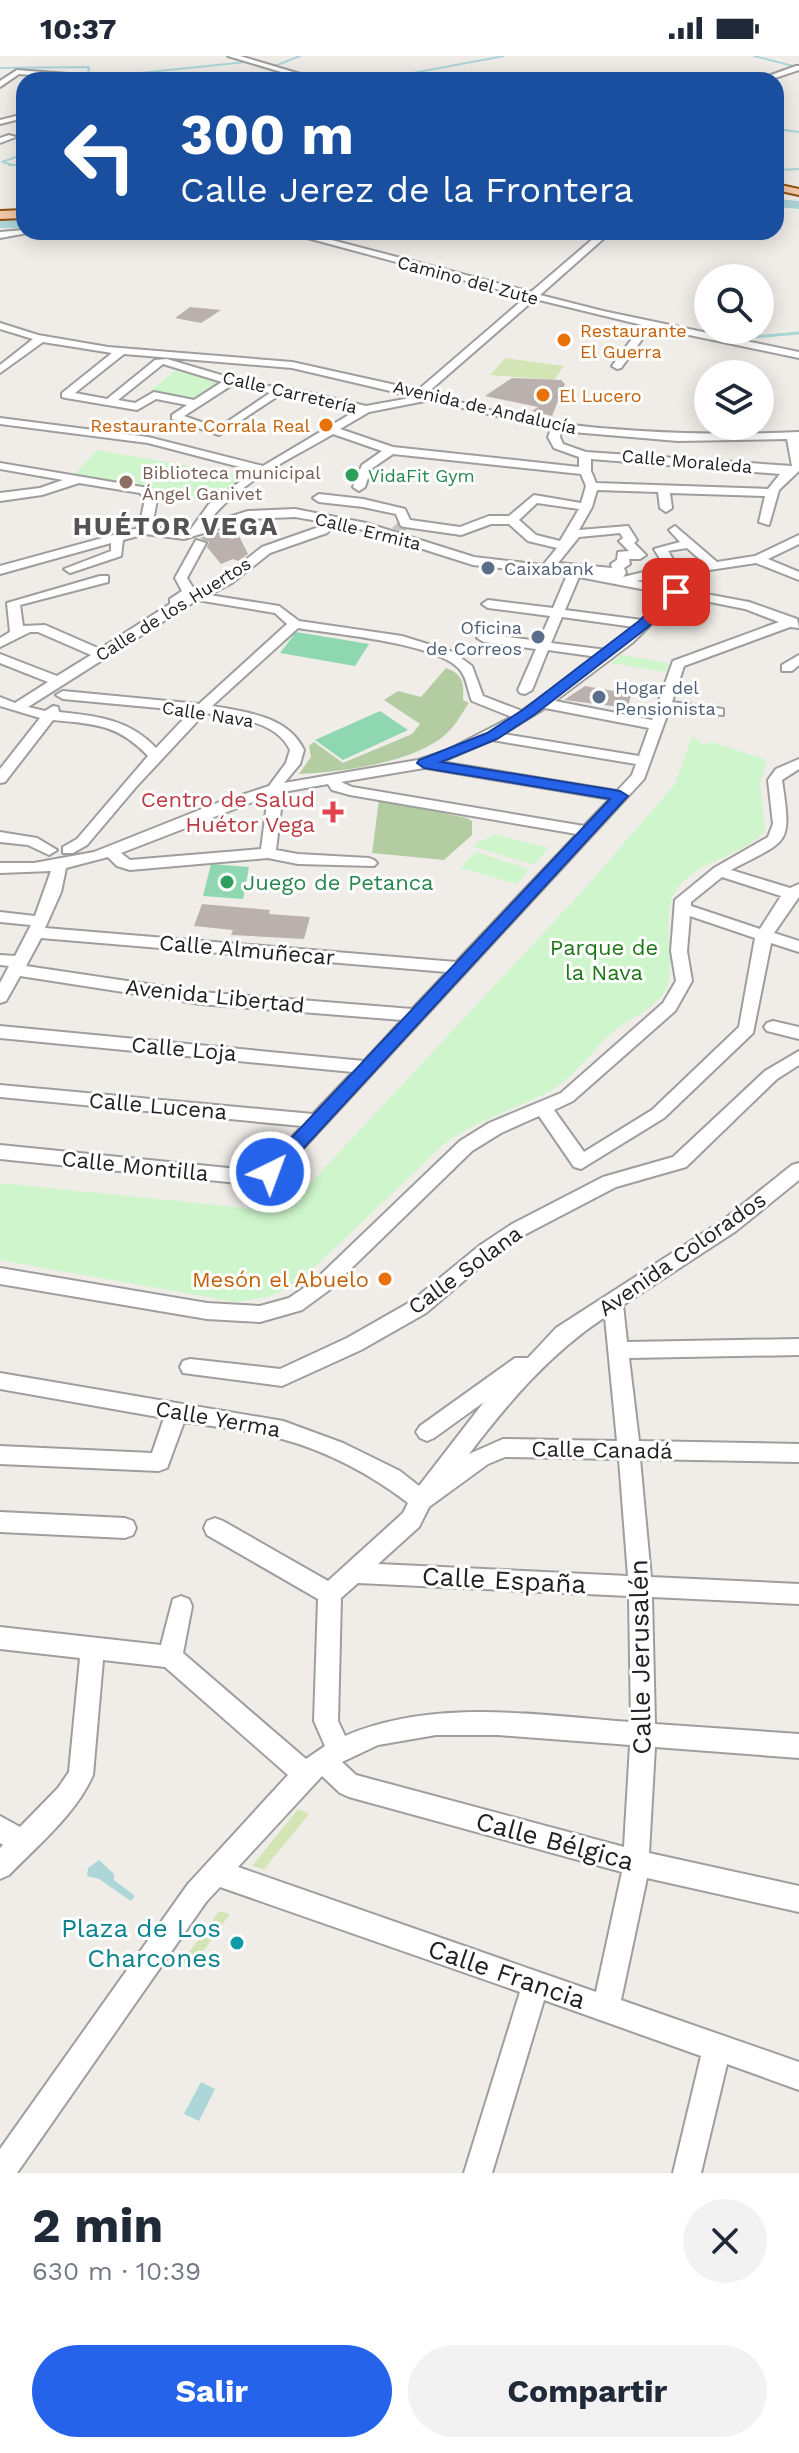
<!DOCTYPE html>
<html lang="es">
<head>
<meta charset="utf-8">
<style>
	body { margin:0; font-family:"Work Sans",sans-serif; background:#f2f2f3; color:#1f2937; height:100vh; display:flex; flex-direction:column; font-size:30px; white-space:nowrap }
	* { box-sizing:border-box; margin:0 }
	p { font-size:26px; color:#747a83 }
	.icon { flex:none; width:44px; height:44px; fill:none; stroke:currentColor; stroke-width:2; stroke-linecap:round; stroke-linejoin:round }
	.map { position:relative; height:2117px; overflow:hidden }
	.drawer { display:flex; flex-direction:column; background:#fff; flex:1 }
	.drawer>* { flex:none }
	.hud { position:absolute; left:16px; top:16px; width:768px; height:168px; border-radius:24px; box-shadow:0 4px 20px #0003; background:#1a4fa0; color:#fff; overflow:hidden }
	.controls { position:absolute; left:694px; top:208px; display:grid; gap:16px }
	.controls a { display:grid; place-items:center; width:80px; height:80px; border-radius:50%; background:#fff; box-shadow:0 4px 20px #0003; font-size:40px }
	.pin { position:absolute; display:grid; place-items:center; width:68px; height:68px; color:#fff; margin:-34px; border-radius:16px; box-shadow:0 4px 12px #0006 }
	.me { position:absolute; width:88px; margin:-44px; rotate:42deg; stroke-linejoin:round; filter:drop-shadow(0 0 6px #0008) }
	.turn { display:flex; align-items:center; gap:28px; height:168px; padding:0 32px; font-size:36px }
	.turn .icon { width:104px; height:104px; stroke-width:2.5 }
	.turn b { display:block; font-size:56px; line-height:68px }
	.round { display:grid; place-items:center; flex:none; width:84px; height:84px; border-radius:42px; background:#f2f2f3 }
	.headline { display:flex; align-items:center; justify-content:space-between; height:136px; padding:0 32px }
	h1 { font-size:48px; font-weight:700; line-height:60px }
	.cta { display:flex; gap:16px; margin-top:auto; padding:16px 32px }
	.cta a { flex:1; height:92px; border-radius:48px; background:#2563eb; color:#fff; font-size:32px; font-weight:700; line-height:92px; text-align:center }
	.cta a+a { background:#f2f2f3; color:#1f2937 }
	.status { display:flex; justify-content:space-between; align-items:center; height:56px; padding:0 40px; background:#fff; direction:ltr }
	.status svg { height:22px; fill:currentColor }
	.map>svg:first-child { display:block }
</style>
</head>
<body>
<div class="status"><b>10:37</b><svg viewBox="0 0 49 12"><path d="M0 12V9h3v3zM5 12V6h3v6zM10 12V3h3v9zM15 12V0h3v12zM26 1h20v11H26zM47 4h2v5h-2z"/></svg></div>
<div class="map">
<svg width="799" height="2117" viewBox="0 0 799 2117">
	<rect width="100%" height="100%" fill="#f0ede9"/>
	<path fill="#d3e5b4" d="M505,302L564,310L554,324L490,319Z
		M298,1753L309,1758L264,1813L252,1810Z
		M219,1855L230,1858L193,1909L182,1906Z"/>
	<path fill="#b4cca1" d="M446,612C463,618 464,627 463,644L469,647C462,657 456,669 447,677C416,707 340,716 299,718L311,701L309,690L314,686L343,707L412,678L420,668L384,644L398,635L421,641Z
		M379,744L467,762L472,765V779L444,804L372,797Z"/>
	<path fill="#cef5cb" d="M175,315L217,324L218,326L193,344L150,335Z
		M97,394L247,420L212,446L74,419Z
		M622,599L669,607L666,616L611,607Z
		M692,680L703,689L712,686L767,704L760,728L765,775C741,802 687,806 672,842C661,872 681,921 660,942C646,957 625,965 610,978C590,997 573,1023 548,1036C512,1054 476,1065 444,1088L296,1229L268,1241L235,1246L0,1204V1127L256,1153L305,1133L588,829L675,728Z
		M495,778L548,792L534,809L472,790Z
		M476,796L529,813L517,828L460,812Z"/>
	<path fill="#8fd7b0" d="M296,576L369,588L355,610L280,597Z
		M380,655L408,674L343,704L315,684Z
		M211,808L249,811L243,843L203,840Z"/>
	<path fill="#add6d9" d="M99,1804L114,1818V1824L135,1840L131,1845L99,1823L87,1820L88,1812Z
		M201,2026L215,2033L199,2065L184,2058Z"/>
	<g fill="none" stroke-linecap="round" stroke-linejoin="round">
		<path stroke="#add6d9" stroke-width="2" d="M754,0L797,11
			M272,11L300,0
			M0,12L89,11L87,24
			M122,24L140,17L246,6
			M375,24L504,0
			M776,73L799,76
			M10,108L2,106L24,98
			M9,109H24
			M776,114L799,113"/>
		<path stroke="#add6d9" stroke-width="3" d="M741,282L799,277"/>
		<path fill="#add6d9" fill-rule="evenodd" d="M776,143L799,145V153L776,151Z
			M0,162H24V172H0Z"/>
	</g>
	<path fill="#bab1ae" d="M190,251L221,254L201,267L175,262Z
		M512,322L561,324L565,328L552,360L532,355L538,351L485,340Z
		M218,476L232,483L239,480L248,498L238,505L233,503L221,508L207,491L209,486L200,482Z
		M585,630L631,638L628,652L564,644Z
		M202,848L270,854L269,858L310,861L304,883L231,879L233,874L194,870Z"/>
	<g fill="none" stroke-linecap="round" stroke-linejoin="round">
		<path stroke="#c7c4c1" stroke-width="11" stroke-dasharray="11 6" stroke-linecap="butt" d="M396,476L403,469"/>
		<defs>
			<path id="minor" d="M228,0H240L320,24H308Z
				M796,10H799V14L769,24H757Z
				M17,14L81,19L85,21L81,23L19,18L0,31V25Z
				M24,58V62L0,68V64Z
				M9,79L16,81L0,87V82Z
				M24,174L33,176L0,182V176Z
				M285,176H301L531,236L601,176H611L540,239L603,255L799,296V302L651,271L621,312L617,313L612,310L642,269L535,243L427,337C469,348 511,362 553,367C635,377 716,380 799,376V415L779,434L769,469L759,466L765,440L670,437L672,452L666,456L660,452L658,436L597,434L592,451L579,474L628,470L637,484L634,487L646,499L640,503H629L630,508L624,512L626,517L623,521L665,511L654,493L680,486L669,474L675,470L717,506L755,500L799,479V488L768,503L799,516V524L756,507L636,525L749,546L797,563L799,572L790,571L684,610L672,646L723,653V659L669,654L644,723L277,1121L248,1128L0,1103V1089L248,1114L264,1111L302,1070L0,1041V1029L313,1058L353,1016L0,982V970L364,1005L402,964L201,948L20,920L6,945L0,947V927L9,910L0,909V899L15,900L31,869L0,866V856L35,860L51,815L0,817V807H34L94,796L217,747L269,730L286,707L290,694C276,664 234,662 205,657L136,731L87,789L73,797H63V791L77,783L148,700C118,668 94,668 53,664L5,726L0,727V713L40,662L0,650V641L15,647L48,626L0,607V598L57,620L91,599L38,576H30L0,591V582L10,576L7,547L100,520H108V526L20,549L23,570L45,569L100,593L170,548V543L182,535L175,522L196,484L206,487L187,522L195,535L224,521L262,491L319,471L324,466L295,461L249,463L184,483L145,478L123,484L121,500L70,517L64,513L111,495V487L0,518V510L139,472L145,443L140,437L79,427L42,439L0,445V437L40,432L63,424L0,413V407L148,432L157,443L152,471L183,475L191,473L209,448L255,415L148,387L0,368V362L148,381L263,410L357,354L281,338L219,379L172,363V359L187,349L156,343L137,354L66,342L62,341V337L112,297L43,286L0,317V309L33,283L0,273V267L38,279L108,291L292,306L418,334L526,241ZM124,298L292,312L416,341L366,350L302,335L248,327L167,303L155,304L107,343L75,337ZM163,308L222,326L194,344L154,336L135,347L118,344ZM232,329L270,337L218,372L184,360ZM430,344L551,373L548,381L554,392L579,401V411L393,391L340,373L369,356ZM561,375L678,385L787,383L792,410L586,396L563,388L560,381ZM333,378L382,395L362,409L353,431L359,435L365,431L371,413L393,398L581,418L586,430L581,447L534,439L509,460H489L460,471L410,464L405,453L363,443L319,438L313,442L319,446L363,451L396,458L401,470L405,471L461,479L491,468H509L528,485L557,492L543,509L474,501L366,467L295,453L248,455L207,468C236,427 291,403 333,378ZM591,403L780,418L768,433L596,427L591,415ZM537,447L579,453L560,485L536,479L519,464ZM335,468L360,473L473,509L567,519L553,552L488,544L482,548L488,552L550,560L539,585L484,578L477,582L484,586L536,593L518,634L520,637L525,638L532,634L548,594L598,601L522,655L483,640L472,610L453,596L402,580L299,565L279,550L209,539L232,527L270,497L327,477ZM620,477L623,482L619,485L629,495L618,496L617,504L611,508L612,512L558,507L579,481ZM687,492L704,507L677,510L668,495ZM579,521L667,538L642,564L565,554ZM680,540L745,553L779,566L673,605L652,664L555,645L632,587ZM197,544L275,557L287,568L199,648L63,635L56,639L63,643L191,655L156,692C129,663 96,660 59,656L58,651L53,650L45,655L28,651ZM562,561L634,571L607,594L551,587ZM298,572C333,578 441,587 461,615C467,623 468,636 472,645L512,661L446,695L418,704L284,727L300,708L304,694C288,660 246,656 212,650ZM545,652L649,672L639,700L503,678ZM492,684L636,708L632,719L617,735L441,706ZM424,712H426L610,743L584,770L352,731L341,726ZM328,728L332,734L350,739L577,778L456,906L45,872L61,836L66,812L108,801L117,810L130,814L268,802L298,808L374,810L377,807L374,804L369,802L298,798L276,794L283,736ZM268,740L261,793L130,804L121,797ZM41,882L447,916L412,953L201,936L26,910Z
				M799,599V609L792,615H782V609Z
				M799,703V713L782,724C792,791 789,783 731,814L790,832L799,828V841L774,877L799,885V896L771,887L753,977L664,1062L581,1113L574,1111L539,1060L501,1077L472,1095L328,1235L302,1254L260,1266L207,1263L0,1228V1212L207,1247L260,1250L289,1242L314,1225L460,1085L489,1067L561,1037L663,947L676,925L671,895L675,844L714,812L768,781L773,768L768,724L776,713ZM722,821L781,840L760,873L691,850V846ZM690,860L755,882L739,971L652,1054L584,1096L554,1054L573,1045L675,955L692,925L687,895Z
				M0,776L37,782L57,794L49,799L28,789L0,786Z
				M773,965L799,971V983L767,975L764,971L767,967Z
				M799,995V1009L777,1023L686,1111L616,1131L526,1178L493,1200L426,1257L361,1294L282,1330L183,1317L180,1311L183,1305L190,1303L280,1313L347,1282L412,1245L479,1190L512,1168L603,1121L673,1101L765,1015Z
				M799,1107V1124L736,1175L623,1249L627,1286L799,1283V1299L629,1302L639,1385L799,1388V1406L640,1403L651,1521L799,1528V1548L652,1541L655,1668L799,1678V1702L655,1691L649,1797L799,1830V1856L647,1822L621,1944L799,2006V2034L727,2008L701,2117H673L701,2000L544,1944L492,2117H464L520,1936L220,1831L206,1846L17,2117H0V2093L188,1828L288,1719L165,1611L103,1604L93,1719C76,1758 38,1789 9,1819L0,1823V1792L3,1789L0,1787V1760L20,1771L58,1732L69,1716L80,1602L0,1593V1571L161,1589L173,1543L181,1540L189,1543L192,1550L183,1597L306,1703L325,1690L314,1665L318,1543L207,1479L204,1472L207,1465L215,1462L223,1465L328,1525L403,1457L408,1447C372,1419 327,1395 282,1383C250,1374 216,1371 184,1366L167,1412L159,1415L0,1408V1390L152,1397L164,1362L0,1333V1317L283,1365L343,1387L400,1415L419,1430L484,1346L434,1382L427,1385L420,1382L416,1376L420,1370L515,1302H528L556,1272L722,1165L792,1109ZM605,1261L617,1385L503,1383L469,1398C508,1347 550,1297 605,1261ZM505,1401L619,1403L628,1520L378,1508L419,1471L429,1451L488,1408ZM358,1527L629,1540L631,1666C536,1659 435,1642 345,1680L338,1665L341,1542ZM436,1679H498L630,1689L624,1791L356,1719L342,1706L378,1689ZM322,1720L340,1737L349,1741L622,1816L596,1936L238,1811Z
				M0,1456L125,1462L133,1465L136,1472L133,1479L125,1482L0,1476Z"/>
			<path id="major" d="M776,128L799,133V139L776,134Z
				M24,154V162L0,163V155Z"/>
		</defs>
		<use href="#minor" stroke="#9e9e9e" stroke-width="4"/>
		<use href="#major" stroke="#8f520f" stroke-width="4"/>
		<use href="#minor" fill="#fff" fill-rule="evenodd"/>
		<use href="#major" fill="#f4c9aa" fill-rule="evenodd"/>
	</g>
	<path fill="#2563eb" stroke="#184099" stroke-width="2" d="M671,533L682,536L648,571L534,659L497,683L441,706L620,735L628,740L277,1121H263V1112L610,743L424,712L417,707L419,704L487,677L524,653L639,565Z"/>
	<g fill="#e8710a" stroke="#fff" stroke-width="3">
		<circle cx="564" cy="284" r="8"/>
		<circle cx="543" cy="339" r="8"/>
		<circle cx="326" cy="369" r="8"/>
		<circle cx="385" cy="1223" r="8"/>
	</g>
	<g fill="#2e9e5b" stroke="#fff" stroke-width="3">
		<circle cx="352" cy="419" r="8"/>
		<circle cx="227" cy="826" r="8"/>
	</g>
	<circle fill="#8d6e63" stroke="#fff" stroke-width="3" cx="126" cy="426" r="8"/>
	<g fill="#5c6f8a" stroke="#fff" stroke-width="3">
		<circle cx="488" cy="512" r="8"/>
		<circle cx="538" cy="581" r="8"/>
		<circle cx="599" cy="641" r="8"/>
	</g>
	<path fill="#e0444e" stroke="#fff" stroke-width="3" d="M329 744h8v8h8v8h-8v8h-8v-8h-8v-8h8z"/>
	<circle fill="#0f9aa8" stroke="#fff" stroke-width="3" cx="237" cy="1887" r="8"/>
	<g text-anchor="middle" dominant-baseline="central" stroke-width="6" stroke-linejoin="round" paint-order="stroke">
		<g font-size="18" fill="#212121" stroke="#fff">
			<text transform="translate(468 224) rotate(15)">Camino del Zute</text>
			<text transform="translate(290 336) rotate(13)">Calle Carretería</text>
			<text transform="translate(485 351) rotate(13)">Avenida de Andalucía</text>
			<text transform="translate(687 405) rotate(5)">Calle Moraleda</text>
			<text transform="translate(368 475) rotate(14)">Calle Ermita</text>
			<text transform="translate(173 553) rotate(-32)">Calle de los Huertos</text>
			<text transform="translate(208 658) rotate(9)">Calle Nava</text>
		</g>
		<g font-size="18" fill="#c56008" stroke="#fff" text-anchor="start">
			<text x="580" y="274">Restaurante<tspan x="580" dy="21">El Guerra</tspan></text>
			<text x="559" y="339">El Lucero</text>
			<text x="310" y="369" text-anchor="end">Restaurante Corrala Real</text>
		</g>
		<g font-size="18" fill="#785e54" stroke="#fff" text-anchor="start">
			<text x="142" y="416">Biblioteca municipal<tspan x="142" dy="21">Ángel Ganivet</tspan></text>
		</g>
		<g font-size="18" fill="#27864d" stroke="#fff" text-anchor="start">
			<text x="368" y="419">VidaFit Gym</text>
		</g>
		<g font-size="18" fill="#4e5e75" stroke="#fff" text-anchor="start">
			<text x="504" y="512">Caixabank</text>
			<text x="522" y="571" text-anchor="end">Oficina<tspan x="522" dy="21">de Correos</tspan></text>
			<text x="615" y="631">Hogar del<tspan x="615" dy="21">Pensionista</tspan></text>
		</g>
		<g font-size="22" fill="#be3a42" stroke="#fff" text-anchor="end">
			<text x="315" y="743">Centro de Salud<tspan x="315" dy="25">Huétor Vega</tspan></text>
		</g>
		<g font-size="22" fill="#27864d" stroke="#fff" text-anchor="start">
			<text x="243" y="826">Juego de Petanca</text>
		</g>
		<g font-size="22" fill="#1d7717" stroke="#fff">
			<text x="604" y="891">Parque de<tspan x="604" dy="25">la Nava</tspan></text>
		</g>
		<g font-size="22" fill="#212121" stroke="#fff">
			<text transform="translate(247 894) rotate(5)">Calle Almuñecar</text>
			<text transform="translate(215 940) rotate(6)">Avenida Libertad</text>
			<text transform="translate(184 993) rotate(5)">Calle Loja</text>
			<text transform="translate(158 1050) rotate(5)">Calle Lucena</text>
			<text transform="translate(135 1110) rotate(6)">Calle Montilla</text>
			<text transform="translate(682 1198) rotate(-35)">Avenida Colorados</text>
			<text transform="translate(465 1214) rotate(-36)">Calle Solana</text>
			<text transform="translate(218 1363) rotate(10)">Calle Yerma</text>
			<text transform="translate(602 1394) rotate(1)">Calle Canadá</text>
		</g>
		<g font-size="22" fill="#c56008" stroke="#fff" text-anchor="end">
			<text x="369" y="1223">Mesón el Abuelo</text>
		</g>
		<g font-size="26" font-weight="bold" letter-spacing="2" fill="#545454" stroke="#fff">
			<text x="176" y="470">HUÉTOR VEGA</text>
		</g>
		<g font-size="26" fill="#212121" stroke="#fff">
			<text transform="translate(504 1524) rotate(3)">Calle España</text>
			<text transform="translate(640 1601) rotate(-91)">Calle Jerusalén</text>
			<text transform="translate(555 1785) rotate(15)">Calle Bélgica</text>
			<text transform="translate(507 1918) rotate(19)">Calle Francia</text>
		</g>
		<g font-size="26" fill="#0d838f" stroke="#fff" text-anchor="end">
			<text x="221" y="1872">Plaza de Los<tspan x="221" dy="30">Charcones</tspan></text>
		</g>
	</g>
</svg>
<div class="controls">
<a><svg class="icon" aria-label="search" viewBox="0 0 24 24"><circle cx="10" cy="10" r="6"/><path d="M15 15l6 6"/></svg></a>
<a><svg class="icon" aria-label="layers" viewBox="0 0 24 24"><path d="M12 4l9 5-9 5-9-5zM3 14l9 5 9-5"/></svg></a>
</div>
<div class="pin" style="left:676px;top:536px;background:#d93025"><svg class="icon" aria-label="arrive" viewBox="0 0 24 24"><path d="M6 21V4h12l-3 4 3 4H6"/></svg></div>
<svg class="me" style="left:270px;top:1116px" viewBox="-20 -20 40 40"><circle r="17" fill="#2563eb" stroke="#fff" stroke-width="3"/><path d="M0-11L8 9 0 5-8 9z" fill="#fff"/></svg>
<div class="hud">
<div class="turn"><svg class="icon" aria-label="left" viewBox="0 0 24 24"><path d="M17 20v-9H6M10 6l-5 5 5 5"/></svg><div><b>300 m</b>Calle Jerez de la Frontera</div></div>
</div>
</div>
<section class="drawer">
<div class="headline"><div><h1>2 min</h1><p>630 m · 10:39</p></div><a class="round"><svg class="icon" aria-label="close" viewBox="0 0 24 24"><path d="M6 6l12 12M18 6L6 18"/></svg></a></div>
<div class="cta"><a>Salir</a><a>Compartir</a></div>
</section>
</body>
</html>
